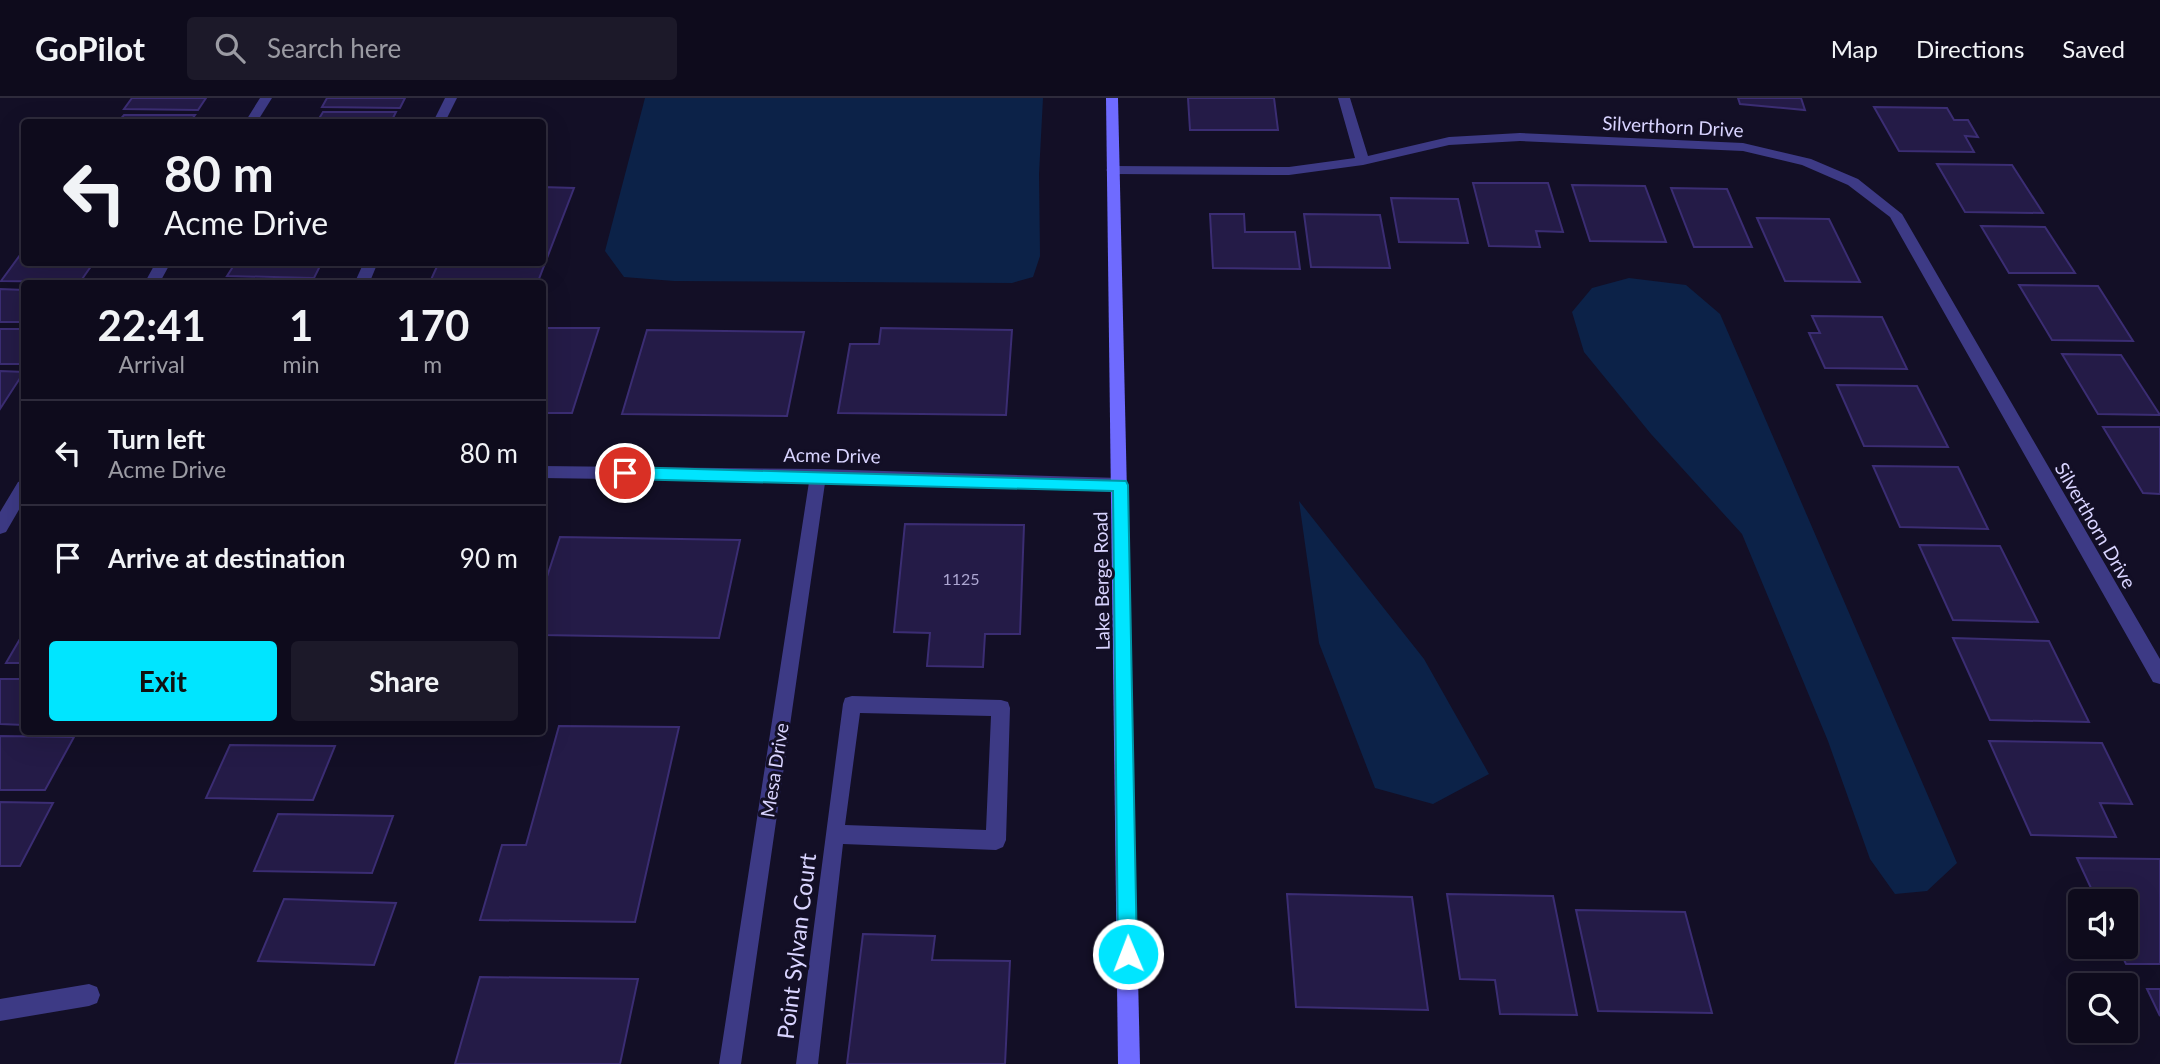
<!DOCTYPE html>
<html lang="en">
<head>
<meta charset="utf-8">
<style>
	body { margin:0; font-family:Lato,sans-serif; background:#1c1929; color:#f1f3f6; height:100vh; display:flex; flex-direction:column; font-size:26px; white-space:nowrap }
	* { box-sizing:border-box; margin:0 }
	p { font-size:23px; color:#9b9ba3 }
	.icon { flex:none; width:38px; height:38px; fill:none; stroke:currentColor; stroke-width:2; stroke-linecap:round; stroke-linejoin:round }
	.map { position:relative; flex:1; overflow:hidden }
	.panel { position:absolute; left:21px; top:182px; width:525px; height:455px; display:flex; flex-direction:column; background:#0e0b1c; border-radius:7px; box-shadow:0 7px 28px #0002,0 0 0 2px #2e2b3b }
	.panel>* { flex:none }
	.guide { position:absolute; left:21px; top:21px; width:525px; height:147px; border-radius:7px; box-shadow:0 7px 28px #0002,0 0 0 2px #2e2b3b; background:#0e0b1c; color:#f1f3f6; overflow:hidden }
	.controls { position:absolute; left:2068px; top:791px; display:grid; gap:14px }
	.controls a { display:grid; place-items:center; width:70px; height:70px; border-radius:7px; background:#0e0b1c; box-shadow:0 7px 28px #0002,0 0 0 2px #2e2b3b; font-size:35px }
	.pin { position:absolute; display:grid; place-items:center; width:60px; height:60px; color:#fff; margin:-30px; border:4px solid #fff; border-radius:50%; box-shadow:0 2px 7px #0007 }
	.me { position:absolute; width:77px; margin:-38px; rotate:359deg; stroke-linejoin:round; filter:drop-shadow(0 0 5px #0008) }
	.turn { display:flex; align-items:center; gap:24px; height:147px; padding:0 28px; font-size:32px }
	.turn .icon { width:91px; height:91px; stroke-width:2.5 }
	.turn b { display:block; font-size:49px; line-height:60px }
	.eta { display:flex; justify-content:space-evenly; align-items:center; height:119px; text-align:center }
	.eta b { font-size:42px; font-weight:700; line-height:49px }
	.primary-button { display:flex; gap:14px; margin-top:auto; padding:14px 28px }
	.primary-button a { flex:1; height:80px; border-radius:7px; background:#00e5ff; color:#111; font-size:28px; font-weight:700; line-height:80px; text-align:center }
	.primary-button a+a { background:#1c1929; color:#f1f3f6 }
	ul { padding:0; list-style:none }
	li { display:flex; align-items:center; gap:21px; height:105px; padding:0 28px; border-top:2px solid #2e2b3b }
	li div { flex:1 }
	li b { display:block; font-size:26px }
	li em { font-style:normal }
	header { display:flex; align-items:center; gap:42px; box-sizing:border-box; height:98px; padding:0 35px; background:#0e0b1c; border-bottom:2px solid #2e2b3b }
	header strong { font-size:33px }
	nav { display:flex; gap:38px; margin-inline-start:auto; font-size:24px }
	.search { width:490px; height:63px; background:#1c1929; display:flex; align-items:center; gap:18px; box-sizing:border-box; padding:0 24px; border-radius:7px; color:#9b9ba3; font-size:26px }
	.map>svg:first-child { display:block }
</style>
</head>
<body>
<header>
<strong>GoPilot</strong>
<div class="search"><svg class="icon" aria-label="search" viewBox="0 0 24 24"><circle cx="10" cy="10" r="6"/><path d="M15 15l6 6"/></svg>Search here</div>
<nav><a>Map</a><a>Directions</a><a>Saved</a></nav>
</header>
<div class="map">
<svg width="2160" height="966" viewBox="0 0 2160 966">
	<rect width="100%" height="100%" fill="#130f26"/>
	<path fill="#0c2248" d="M645,0H1043L1039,76L1040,158L1033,179L1012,185L674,183L624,179L605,153Z
		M1629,180L1686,187L1720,216L1957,765L1927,793L1895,796L1870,761L1828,643L1742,436L1651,336L1584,254L1572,214L1592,190Z
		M1299,403L1424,561L1489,676L1433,706L1375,690L1319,545Z"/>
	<path fill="#241b47" stroke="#3b2d73" stroke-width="2" d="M132,0H206L198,12L124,11Z
		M327,0H405L400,10L322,9Z
		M1188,0H1274L1278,32H1190Z
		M1738,0H1801L1805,12L1740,6Z
		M1874,9L1947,10L1954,22H1968L1978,39L1965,38L1974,54L1899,53Z
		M323,14H396L391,24H317Z
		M124,17H195L190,24H118Z
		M1937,66L2012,67L2043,115L1965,114Z
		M1473,85H1548L1563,134L1536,133L1540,149L1489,148Z
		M1572,87L1645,88L1666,144L1590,143Z
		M542,89L574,90L537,186H429L439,164H542Z
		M1671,90L1727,91L1752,149H1694Z
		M1391,100L1458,101L1468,145L1399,144Z
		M1210,116H1244L1245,134H1295L1300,171L1213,170Z
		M1304,116L1380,117L1390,170L1311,169Z
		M1757,120L1829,121L1860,184L1785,183Z
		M1981,128L2045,129L2075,175H2009Z
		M23,153L24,164H94L80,184L1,183Z
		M236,164H322L314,180L227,178Z
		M2019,187L2098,188L2133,243L2052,242Z
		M0,191L24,192V224H0Z
		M1812,218L1882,219L1907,271L1825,270L1809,235H1820Z
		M542,230H599L572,315H542Z
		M881,230L1012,232L1006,317L838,315L850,246H879Z
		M0,231H24V266H0Z
		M647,232L804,234L787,318L622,316Z
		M2062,256L2121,257L2160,317L2098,316Z
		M0,273L24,274L0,311Z
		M1837,287L1917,288L1948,349L1864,348Z
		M2103,329H2160V396L2143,395Z
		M1873,368L1958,369L1988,431L1900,429Z
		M905,426L1024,427L1020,536H985L983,569L927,568L930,535L894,534Z
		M560,439L740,442L719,540L542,537V494Z
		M1919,447L2000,448L2038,524L1953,522Z
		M24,534V565H6Z
		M1953,540L2049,543L2089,624L1990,622Z
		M0,581H24V627L0,626Z
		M559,628L679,629L635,824L480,822L502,747H526Z
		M0,638L74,639L45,692H0Z
		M1989,643L2102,645L2132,706L2100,705L2116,739L2031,737Z
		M230,647L335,648L313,702L206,700Z
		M0,704L53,705L20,768H0Z
		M278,716L393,718L372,775L254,773Z
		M2077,760L2160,761V866H2126L2118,849H2126V803H2097Z
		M1287,796L1412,799L1428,912L1296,909Z
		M1447,796L1553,798L1577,917L1500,916L1495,882L1460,881Z
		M284,801L396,805L374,867L258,863Z
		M1576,812L1685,814L1712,915L1598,913Z
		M863,836L935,838L932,862L1010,863L1005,966H847Z
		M480,879L638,881L620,966H455Z
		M2147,891H2160V918Z"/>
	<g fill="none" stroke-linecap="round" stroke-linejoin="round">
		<path fill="#3d3a85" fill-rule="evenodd" d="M445,0H457L445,24H433Z
			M364,164H378L369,186H354Z
			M542,368L818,371L1120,380L1126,382L1128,387L1126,392L1120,394L825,385L741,966H719L809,384L542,380Z
			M852,598L1001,602L1008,604L1010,610L1006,742L1003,749L996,752L843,746L818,966H796L843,606L845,600ZM860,615L991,618L986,732L845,727Z"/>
		<path fill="#3d3a85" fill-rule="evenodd" d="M260,0H272L257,24H245Z
			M1338,0H1350L1368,58L1449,39L1520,35L1743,45L1811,61L1858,81L1902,116L2160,561V586L2153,584L1890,119L1848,87L1802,67L1743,53L1520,43L1449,47L1363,67L1289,77L1113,76L1106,72L1113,68L1289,69L1355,60Z
			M156,164H171L159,186H144Z
			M24,382V403L6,434L0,436V414L18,384Z
			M89,886L97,889L100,897L97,905L89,908L0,923V901Z"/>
		<path fill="#6f6bff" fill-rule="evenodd" d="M1106,0H1118L1140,966H1118Z"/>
	</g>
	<path fill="#00e5ff" stroke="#0095a6" stroke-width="2" d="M625,369L1126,383L1128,387L1137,856L1134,863L1128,865L1121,863L1118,856L1113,393L625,381L618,375Z"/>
	<g text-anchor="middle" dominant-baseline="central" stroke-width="6" stroke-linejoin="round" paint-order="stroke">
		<g font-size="16" fill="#aca6d1">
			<text x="961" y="480">1125</text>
		</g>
		<g font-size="19" fill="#d9d4ff" stroke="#130f26">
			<text transform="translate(1673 28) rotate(3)">Silverthorn Drive</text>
			<text transform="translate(832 357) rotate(1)">Acme Drive</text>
			<text transform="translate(2096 427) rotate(60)">Silverthorn Drive</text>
			<text transform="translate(1101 483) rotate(-91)">Lake Berge Road</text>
			<text transform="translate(774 672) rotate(-81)">Mesa Drive</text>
		</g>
		<g font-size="23" fill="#d9d4ff" stroke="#130f26">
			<text transform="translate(796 848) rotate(-83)">Point Sylvan Court</text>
		</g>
	</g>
</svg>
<div class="controls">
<a><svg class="icon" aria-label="sound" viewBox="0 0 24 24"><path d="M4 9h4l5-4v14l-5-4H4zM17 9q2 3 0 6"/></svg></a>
<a><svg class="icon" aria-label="search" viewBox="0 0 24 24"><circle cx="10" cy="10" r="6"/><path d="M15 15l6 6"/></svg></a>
</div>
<div class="pin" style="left:625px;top:375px;background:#d93025"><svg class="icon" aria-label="arrive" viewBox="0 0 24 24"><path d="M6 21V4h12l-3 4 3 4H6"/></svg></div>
<svg class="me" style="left:1128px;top:856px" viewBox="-20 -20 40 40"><circle r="17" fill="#00e5ff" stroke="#fff" stroke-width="3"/><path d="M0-11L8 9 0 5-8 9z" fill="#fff"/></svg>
<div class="guide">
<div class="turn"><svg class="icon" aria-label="left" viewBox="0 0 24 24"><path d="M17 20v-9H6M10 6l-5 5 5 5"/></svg><div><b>80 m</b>Acme Drive</div></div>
</div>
<section class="panel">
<div class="eta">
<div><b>22:41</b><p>Arrival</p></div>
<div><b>1</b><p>min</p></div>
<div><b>170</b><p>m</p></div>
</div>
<ul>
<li><svg class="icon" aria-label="left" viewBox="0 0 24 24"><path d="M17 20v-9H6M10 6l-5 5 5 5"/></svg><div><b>Turn left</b><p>Acme Drive</p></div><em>80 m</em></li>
<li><svg class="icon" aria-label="arrive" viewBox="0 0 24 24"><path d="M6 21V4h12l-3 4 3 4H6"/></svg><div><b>Arrive at destination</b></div><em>90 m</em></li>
</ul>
<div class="primary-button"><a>Exit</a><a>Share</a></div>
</section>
</div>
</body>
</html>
